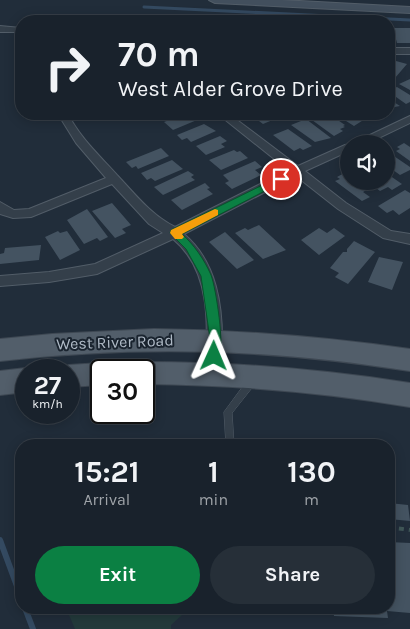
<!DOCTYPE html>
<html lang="en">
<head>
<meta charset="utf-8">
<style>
	body { margin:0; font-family:Karla,sans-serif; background:#262f38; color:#f1f3f6; height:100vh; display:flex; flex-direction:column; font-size:19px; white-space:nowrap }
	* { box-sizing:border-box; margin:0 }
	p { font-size:16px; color:#9fa4a9 }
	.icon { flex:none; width:28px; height:28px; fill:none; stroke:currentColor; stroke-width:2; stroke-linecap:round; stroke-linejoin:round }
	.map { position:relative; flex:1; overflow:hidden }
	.drawer { position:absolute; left:15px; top:439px; width:380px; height:175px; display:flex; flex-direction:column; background:#19222c; border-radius:20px; box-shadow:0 2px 12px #0003,0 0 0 1px #373f48 }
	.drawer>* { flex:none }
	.top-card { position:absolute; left:15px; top:15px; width:380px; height:105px; border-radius:20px; box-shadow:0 2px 12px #0003,0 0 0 1px #373f48; background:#19222c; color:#f1f3f6; overflow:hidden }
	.buttons { position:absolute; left:340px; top:135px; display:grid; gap:10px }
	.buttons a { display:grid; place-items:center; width:55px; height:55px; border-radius:50%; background:#19222c; box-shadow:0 2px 12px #0003,0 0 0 1px #373f48; font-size:25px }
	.speed { position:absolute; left:15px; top:359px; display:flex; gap:10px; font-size:25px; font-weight:700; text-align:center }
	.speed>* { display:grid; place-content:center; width:65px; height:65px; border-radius:50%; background:#19222c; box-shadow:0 2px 12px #0003,0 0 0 1px #373f48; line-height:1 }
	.speed small { font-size:12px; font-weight:400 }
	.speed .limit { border:2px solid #111; border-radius:8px; background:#fff; color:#111 }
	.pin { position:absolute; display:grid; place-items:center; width:42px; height:42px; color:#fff; margin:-21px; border:2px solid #fff; border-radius:50%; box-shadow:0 1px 5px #0007 }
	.me { position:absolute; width:55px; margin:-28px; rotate:1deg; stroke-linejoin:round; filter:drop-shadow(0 0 4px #0008) }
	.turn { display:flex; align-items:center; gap:18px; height:105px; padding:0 20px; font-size:22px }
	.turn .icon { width:65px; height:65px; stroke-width:2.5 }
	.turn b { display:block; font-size:35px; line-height:42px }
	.eta { display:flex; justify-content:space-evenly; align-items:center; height:85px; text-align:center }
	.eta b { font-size:30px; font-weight:700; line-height:35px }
	.button { display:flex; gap:10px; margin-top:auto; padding:10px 20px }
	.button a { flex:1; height:58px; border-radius:30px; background:#0b8043; color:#fff; font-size:20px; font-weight:700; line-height:58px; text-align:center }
	.button a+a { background:#262f38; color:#f1f3f6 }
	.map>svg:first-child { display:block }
</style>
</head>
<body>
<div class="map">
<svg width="410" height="629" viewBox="0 0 410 629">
	<rect width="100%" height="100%" fill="#212d3a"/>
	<path fill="#233a3b" d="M66,608H182V615L171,625V629H75Z"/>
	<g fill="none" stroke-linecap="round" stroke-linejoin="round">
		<path stroke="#344a61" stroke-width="3" d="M144,7L410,20"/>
		<path stroke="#344a61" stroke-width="6" d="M0,540L21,597
			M25,608L33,629"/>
	</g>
	<path fill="#445361" d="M158,16L173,17L172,21H157Z
		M178,16H184L193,17L192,21H176Z
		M393,28H410V43H397Z
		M396,61L407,64L395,78L389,76V62L393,63Z
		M410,79V90L399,84Z
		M397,87L410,95V102L406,104L389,92V90Z
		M389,99L400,106L389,108Z
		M157,114H175L158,120L153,115Z
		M185,114H196L199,116L193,118L197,120L173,130L164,122Z
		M257,114H287L263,124L255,118L260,116Z
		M316,114H329L345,125L343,126L345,127L340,129L343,131L334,136L312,120L320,116Z
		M335,114H357L365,119L354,126Z
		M306,119L331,138L315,142L291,125Z
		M204,124L216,131L191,142L187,138L182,140L177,135Z
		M288,129L312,146L303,150L300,148L294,151L273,135Z
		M220,136L227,141L221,144L225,147L206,155L196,146Z
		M404,143L410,147V161L396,151L400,149L397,147Z
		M161,148L169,156L138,169L136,166L132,168L126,162Z
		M234,150L237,152L240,151L248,158L221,170L209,160Z
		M388,152L410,167V170L400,175L386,165Z
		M172,160L183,169L155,181L151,178L147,180L141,173Z
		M255,161L262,167L255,170L261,175L232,189L225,183L229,181L223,175Z
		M188,171L194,175L191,177L195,180L163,195L154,187Z
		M346,172L349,174V181H358L368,189L363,192L370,197L362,201L335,181L340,179L337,177Z
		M386,173L402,184L392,190L388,187L380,191L367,181H386Z
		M205,183L210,188L207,189L213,194L182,210L171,200Z
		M405,190L410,193V208L399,215L393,210L387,213L378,206Z
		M112,203L131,225L122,229L126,233L115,238L92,211Z
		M87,209L108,237L100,241L97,238L84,244L67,220Z
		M259,225L286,250L263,259L235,233L245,228L248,230Z
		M319,228L327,233L334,228L345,236L319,255L301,240Z
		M58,231L60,233L67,231L80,250L60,260L45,237Z
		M225,232L254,260L237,269L209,242Z
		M354,241L375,252L348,284L335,277L339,273L330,268L343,252H347V249Z
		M41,245L39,260L0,264V254L4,253L5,248Z
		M379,257L403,262L392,290L368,282Z
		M389,503L408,505L410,521L389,519Z
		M389,542L410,543V613L387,611L388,618L334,616L333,608H389Z
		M281,608H316V612L281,611Z"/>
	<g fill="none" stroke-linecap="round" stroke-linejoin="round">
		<defs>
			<path id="lane" d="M252,377L255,378L256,381L255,384L232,413L234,445H226L224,412L249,378Z"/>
			<path id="street" d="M0,26L21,28V32H0Z
				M389,48H410V54H389Z
				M58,114H68C80,138 99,155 117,175C135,194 151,215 175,227L288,170L218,114H229L298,166L345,145L349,144H350L349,151L305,171L346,203L391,231L410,234V244L383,238L338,209L296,176L184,234C217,262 223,306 222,348C222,358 223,369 219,378L213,380L207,378L205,373C208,327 212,271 173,239L97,274L49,282L0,286V276L49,272L95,264L163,233L149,224L112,184L31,217L13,218L0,214V202L14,210L29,209L106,178L76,143Z
				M410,116V123L366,144H351Z"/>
			<path id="secondary" d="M209,0H281L410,7V13L215,3Z"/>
			<path id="primary" d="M154,329C240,330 325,337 410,349V371C268,349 143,345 0,361V339L52,334Z
				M144,362C233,362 322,369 410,383V407C322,392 234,385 144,384V370H132L135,365Z
				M101,363L110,366L112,370H101V385L69,387V370H59L69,365Z
				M26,368L30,370H26V392L0,395V371Z"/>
		</defs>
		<use href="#lane" stroke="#525d68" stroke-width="1"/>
		<use href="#street" stroke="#525d68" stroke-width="2"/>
		<use href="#secondary" stroke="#525d68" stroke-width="2"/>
		<use href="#primary" stroke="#3e4853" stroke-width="2"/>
		<path stroke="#405758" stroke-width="4" stroke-dasharray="5 5" stroke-linecap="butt" d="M183,445H193
			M389,527L410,530"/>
		<use href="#lane" fill="#343f4a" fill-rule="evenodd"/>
		<use href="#street" fill="#343f4a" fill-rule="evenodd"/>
		<use href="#secondary" fill="#424f5d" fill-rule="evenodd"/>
		<use href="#primary" fill="#525e6a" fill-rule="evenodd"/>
	</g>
	<path fill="#0b8043" stroke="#07532c" d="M281,176L284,177V181L182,234C194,245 204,259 211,275C216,288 225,347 219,360L214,361L210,360L208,356L210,339L201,276L186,249L170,233L171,230Z"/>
	<path fill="#f59e0b" d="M215,209L218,210V215L182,234L184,237L182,239H175L170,233L171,230Z"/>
	<g text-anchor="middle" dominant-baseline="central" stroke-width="4" stroke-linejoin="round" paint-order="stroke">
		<g font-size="16" fill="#afbac6" stroke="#1a242f">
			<text transform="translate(115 342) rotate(-2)">West River Road</text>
		</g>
	</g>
</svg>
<div class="buttons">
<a><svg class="icon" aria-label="sound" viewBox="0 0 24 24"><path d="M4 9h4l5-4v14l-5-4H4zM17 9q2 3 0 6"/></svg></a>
</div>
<div class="speed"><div>27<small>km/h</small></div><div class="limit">30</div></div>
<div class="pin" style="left:281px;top:179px;background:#d93025"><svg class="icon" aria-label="arrive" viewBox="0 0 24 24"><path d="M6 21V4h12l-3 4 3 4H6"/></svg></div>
<svg class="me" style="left:214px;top:356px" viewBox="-20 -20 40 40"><path d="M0-17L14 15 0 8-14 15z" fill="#0b8043" stroke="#fff" stroke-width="4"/></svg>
<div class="top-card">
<div class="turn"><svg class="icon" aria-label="right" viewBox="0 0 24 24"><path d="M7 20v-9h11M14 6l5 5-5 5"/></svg><div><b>70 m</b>West Alder Grove Drive</div></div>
</div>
<section class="drawer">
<div class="eta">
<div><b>15:21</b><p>Arrival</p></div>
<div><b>1</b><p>min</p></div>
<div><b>130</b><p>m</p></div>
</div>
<div class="button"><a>Exit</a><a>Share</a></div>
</section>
</div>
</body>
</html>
